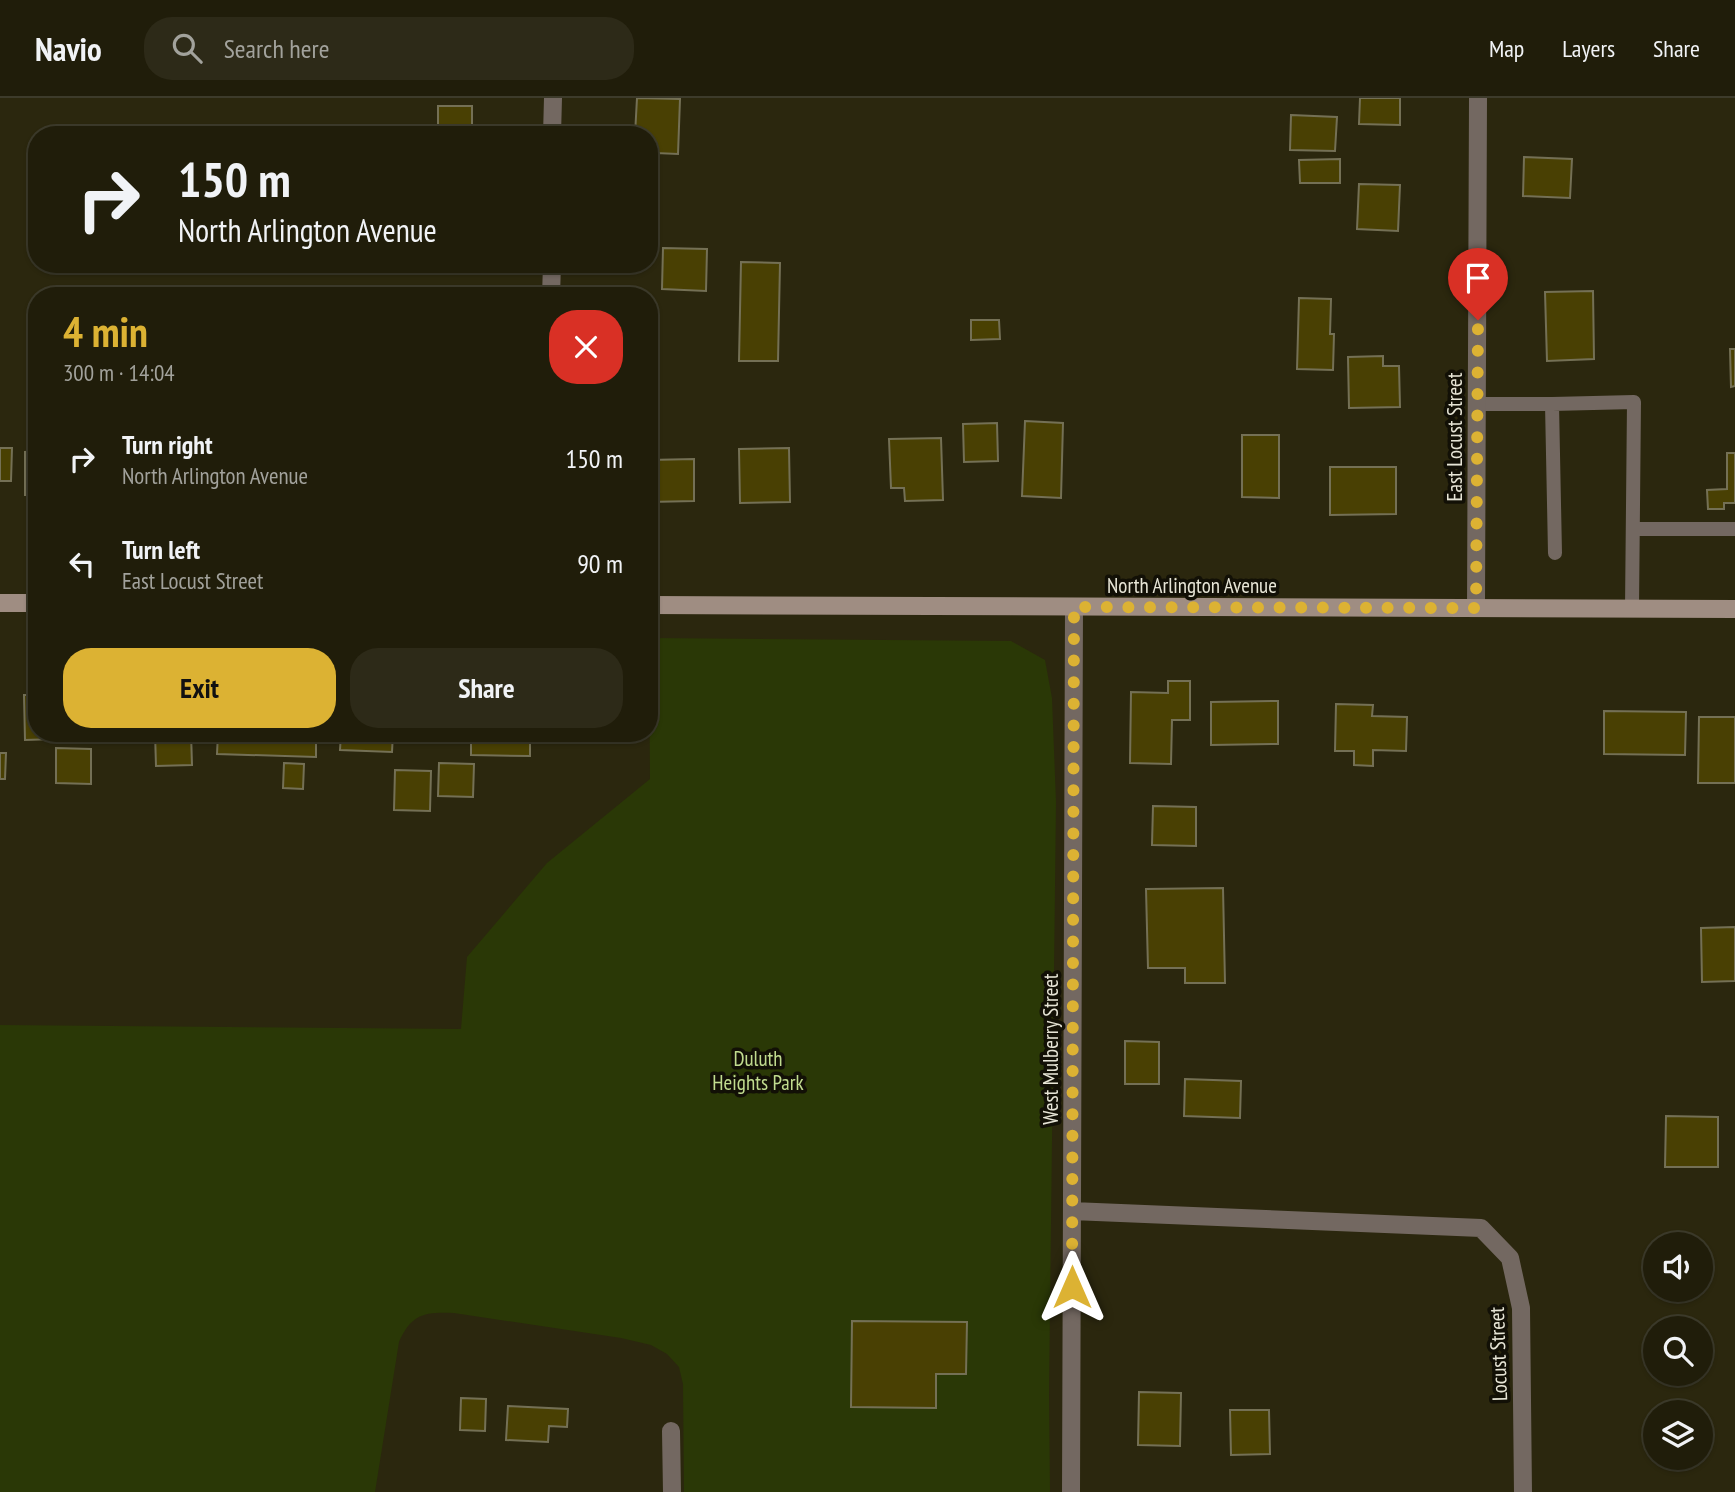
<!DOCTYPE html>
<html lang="en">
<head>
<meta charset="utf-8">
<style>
	body { margin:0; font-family:"PT Sans Narrow",sans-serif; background:#2d2a18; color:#f1f3f6; height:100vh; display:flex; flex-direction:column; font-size:26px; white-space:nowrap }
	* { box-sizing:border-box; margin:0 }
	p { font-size:23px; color:#a2a29c }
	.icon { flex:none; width:38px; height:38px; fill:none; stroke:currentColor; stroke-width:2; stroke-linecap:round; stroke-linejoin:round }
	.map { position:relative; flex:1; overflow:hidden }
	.panel { position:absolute; left:28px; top:189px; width:630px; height:455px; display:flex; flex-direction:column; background:#201d0a; border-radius:28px; box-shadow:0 2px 5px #0004,0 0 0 2px #3d3b2b }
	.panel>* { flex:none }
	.banner { position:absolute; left:28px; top:28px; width:630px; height:147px; border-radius:28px; box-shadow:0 2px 5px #0004,0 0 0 2px #3d3b2b; background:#201d0a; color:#f1f3f6; overflow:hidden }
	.buttons { position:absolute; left:1643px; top:1134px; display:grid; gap:14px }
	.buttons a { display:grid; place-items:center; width:70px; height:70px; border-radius:50%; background:#201d0a; box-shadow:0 2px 5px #0004,0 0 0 2px #3d3b2b; font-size:35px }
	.pin { position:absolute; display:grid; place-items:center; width:60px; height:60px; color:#fff; margin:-72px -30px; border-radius:50% 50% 50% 0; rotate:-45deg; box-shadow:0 0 7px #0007 }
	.pin .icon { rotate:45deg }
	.me { position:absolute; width:77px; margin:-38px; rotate:0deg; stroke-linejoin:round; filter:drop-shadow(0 0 5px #0008) }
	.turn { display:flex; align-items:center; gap:24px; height:147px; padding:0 35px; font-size:32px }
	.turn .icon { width:91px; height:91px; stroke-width:2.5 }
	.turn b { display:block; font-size:49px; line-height:60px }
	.round { display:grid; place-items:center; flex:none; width:74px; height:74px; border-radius:28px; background:#2d2a18 }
	.overview { display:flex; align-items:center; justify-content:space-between; height:119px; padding:0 35px }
	h1 { font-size:42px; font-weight:700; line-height:52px; color:#dcb233 }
	.button { display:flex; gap:14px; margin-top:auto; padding:14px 35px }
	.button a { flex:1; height:80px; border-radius:28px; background:#dcb233; color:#111; font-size:28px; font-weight:700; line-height:80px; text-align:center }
	.button a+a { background:#2d2a18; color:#f1f3f6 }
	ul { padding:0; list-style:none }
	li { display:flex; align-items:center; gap:21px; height:105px; padding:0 35px }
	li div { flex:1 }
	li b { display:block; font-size:26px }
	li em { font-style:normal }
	header { display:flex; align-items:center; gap:42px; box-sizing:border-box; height:98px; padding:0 35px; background:#201d0a; border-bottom:2px solid #3d3b2b }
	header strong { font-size:33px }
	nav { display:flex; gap:38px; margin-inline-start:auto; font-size:24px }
	.search { width:490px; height:63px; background:#2d2a18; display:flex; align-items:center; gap:18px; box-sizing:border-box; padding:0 24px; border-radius:28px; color:#a2a29c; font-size:26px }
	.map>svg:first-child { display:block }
</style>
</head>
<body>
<header>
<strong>Navio</strong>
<div class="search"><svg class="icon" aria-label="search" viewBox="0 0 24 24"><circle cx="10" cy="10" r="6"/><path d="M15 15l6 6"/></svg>Search here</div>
<nav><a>Map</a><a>Layers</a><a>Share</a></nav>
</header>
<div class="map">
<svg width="1735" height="1394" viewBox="0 0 1735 1394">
	<rect width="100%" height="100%" fill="#2b270e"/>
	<path fill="#2a3806" d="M649,540L1011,543L1045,562L1052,600L1056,704L1049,1296L1050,1394H684L683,1286L679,1269L667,1256L651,1247L621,1240L454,1215C425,1214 412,1215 399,1244L375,1394H0V927L461,931L467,859L547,765L650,681Z"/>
	<path fill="#494003" stroke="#747055" stroke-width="2" d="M637,0L680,1L678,56L656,55L654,96H649V37H635Z
		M1360,0H1400V27L1359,26Z
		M438,8H472V36L500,37H438Z
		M1291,17L1337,19L1335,53L1290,52Z
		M1524,59L1572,61L1570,100L1523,98Z
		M1340,61V85H1300L1299,62Z
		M1359,86L1400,87L1398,133L1357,131Z
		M663,150L707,151L706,193L662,191Z
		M741,164L780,165L778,263H739Z
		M1593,193L1594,261L1547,263L1545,194Z
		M1299,200L1331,201L1330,236H1334L1333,272L1297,271Z
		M971,222H999L1000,241L971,242Z
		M1730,251H1735V288L1731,289Z
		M1383,258V268H1399L1400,309L1349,310L1348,259Z
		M1025,323L1063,325L1061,400L1022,398Z
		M997,325L998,363L964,364L963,326Z
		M1242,337H1279V400L1242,399Z
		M941,340L943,402L905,403L904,390H891L889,341Z
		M0,350H12L11,383H0Z
		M789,350L790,404L740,405L739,351Z
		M37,353V397H25V354Z
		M1727,355H1735V405H1724V411H1708L1707,392L1727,391Z
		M694,361V403L649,404V362Z
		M1330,369H1396V416L1330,417Z
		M1168,583H1190V622H1172L1171,666L1130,665L1131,594L1168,595Z
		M24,597H37V635H56V641L25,642Z
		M1278,603V646L1211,647V604Z
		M1336,606L1373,607L1372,618L1407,619L1406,653L1373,652V668L1354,667V653H1335Z
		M1604,613L1686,614L1685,657L1604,656Z
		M1699,619H1735V685H1698Z
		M105,635H142L141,644L105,643Z
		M155,635H191L192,667L156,668Z
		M218,635H316V659L217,656Z
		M341,635H393L392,654L340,652Z
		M471,635H530V658L471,657Z
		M56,650L91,651V686L56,685Z
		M0,655H6L5,681H0Z
		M284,665L304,666L303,691L283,690Z
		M439,665L474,666L473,699L438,698Z
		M395,672L431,673L430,713L394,712Z
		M1153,708L1196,709V748L1152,747Z
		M1223,790L1225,885H1185V870H1148L1146,791Z
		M1735,829V883L1702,884L1701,830Z
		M1125,943L1159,944V986H1125Z
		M1185,981L1241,983L1240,1020L1184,1018Z
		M1666,1018L1718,1019V1069H1665Z
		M852,1223L967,1224L966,1276H936V1310L851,1309Z
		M1139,1294L1181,1295L1180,1348L1138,1347Z
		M461,1300L486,1301L485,1333L460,1332Z
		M508,1308L568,1311L567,1329L549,1328L548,1344L506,1342Z
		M1230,1312H1269L1270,1356L1231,1357Z"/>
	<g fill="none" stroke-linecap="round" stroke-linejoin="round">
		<path stroke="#736861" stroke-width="14" d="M1477,306H1552
			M1633,431H1735
			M1555,455L1552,306L1634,304L1632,511"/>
		<path stroke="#736861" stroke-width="18" d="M552,37L553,0
			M551,198L552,166
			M1476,510L1478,0
			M1072,1113L1481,1130L1510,1160L1521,1210L1523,1394
			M671,1333L672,1394
			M1071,1394L1074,509"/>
		<path stroke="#9f8d82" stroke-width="18" d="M0,505H37
			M649,507L1735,511"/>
	</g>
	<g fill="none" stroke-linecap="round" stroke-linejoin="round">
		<path stroke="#dcb233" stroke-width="12" stroke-dasharray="0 21.6" d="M1072,1189L1074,509L1476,510L1478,222"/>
	</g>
	<g text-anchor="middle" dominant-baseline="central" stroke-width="7" stroke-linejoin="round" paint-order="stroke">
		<g font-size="21" fill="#e7e5d6" stroke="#121006">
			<text transform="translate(1454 339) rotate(-90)">East Locust Street</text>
			<text x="1192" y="487">North Arlington Avenue</text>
			<text transform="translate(1050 951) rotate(-90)">West Mulberry Street</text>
			<text transform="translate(1498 1256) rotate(-92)">Locust Street</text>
		</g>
		<g font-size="21" fill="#c1dc8f" stroke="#121006">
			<text x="758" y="960">Duluth<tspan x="758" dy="24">Heights Park</tspan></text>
		</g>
	</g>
</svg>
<div class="buttons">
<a><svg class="icon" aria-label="sound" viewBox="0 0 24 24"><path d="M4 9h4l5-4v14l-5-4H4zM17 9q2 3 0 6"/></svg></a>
<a><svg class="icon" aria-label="search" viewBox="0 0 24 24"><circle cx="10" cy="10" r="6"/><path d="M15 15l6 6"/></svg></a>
<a><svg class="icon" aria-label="layers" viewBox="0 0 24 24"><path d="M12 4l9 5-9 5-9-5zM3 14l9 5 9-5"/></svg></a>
</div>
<div class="pin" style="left:1478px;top:222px;background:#d93025"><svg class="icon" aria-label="arrive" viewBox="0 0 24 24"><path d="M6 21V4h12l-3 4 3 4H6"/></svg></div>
<svg class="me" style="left:1072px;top:1189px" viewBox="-20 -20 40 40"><path d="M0-17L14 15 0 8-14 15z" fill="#dcb233" stroke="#fff" stroke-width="4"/></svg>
<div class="banner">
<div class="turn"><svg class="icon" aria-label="right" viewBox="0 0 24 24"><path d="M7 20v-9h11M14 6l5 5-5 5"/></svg><div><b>150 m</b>North Arlington Avenue</div></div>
</div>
<section class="panel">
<div class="overview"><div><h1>4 min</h1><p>300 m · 14:04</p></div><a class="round" style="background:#d93025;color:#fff"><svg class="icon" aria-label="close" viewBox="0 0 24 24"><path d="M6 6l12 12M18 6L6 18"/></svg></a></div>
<ul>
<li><svg class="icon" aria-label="right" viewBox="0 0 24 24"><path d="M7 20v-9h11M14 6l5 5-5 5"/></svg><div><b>Turn right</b><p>North Arlington Avenue</p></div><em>150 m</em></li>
<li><svg class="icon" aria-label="left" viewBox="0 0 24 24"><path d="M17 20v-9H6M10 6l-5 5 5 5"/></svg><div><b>Turn left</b><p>East Locust Street</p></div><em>90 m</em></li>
</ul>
<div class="button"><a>Exit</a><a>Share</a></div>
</section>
</div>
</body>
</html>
